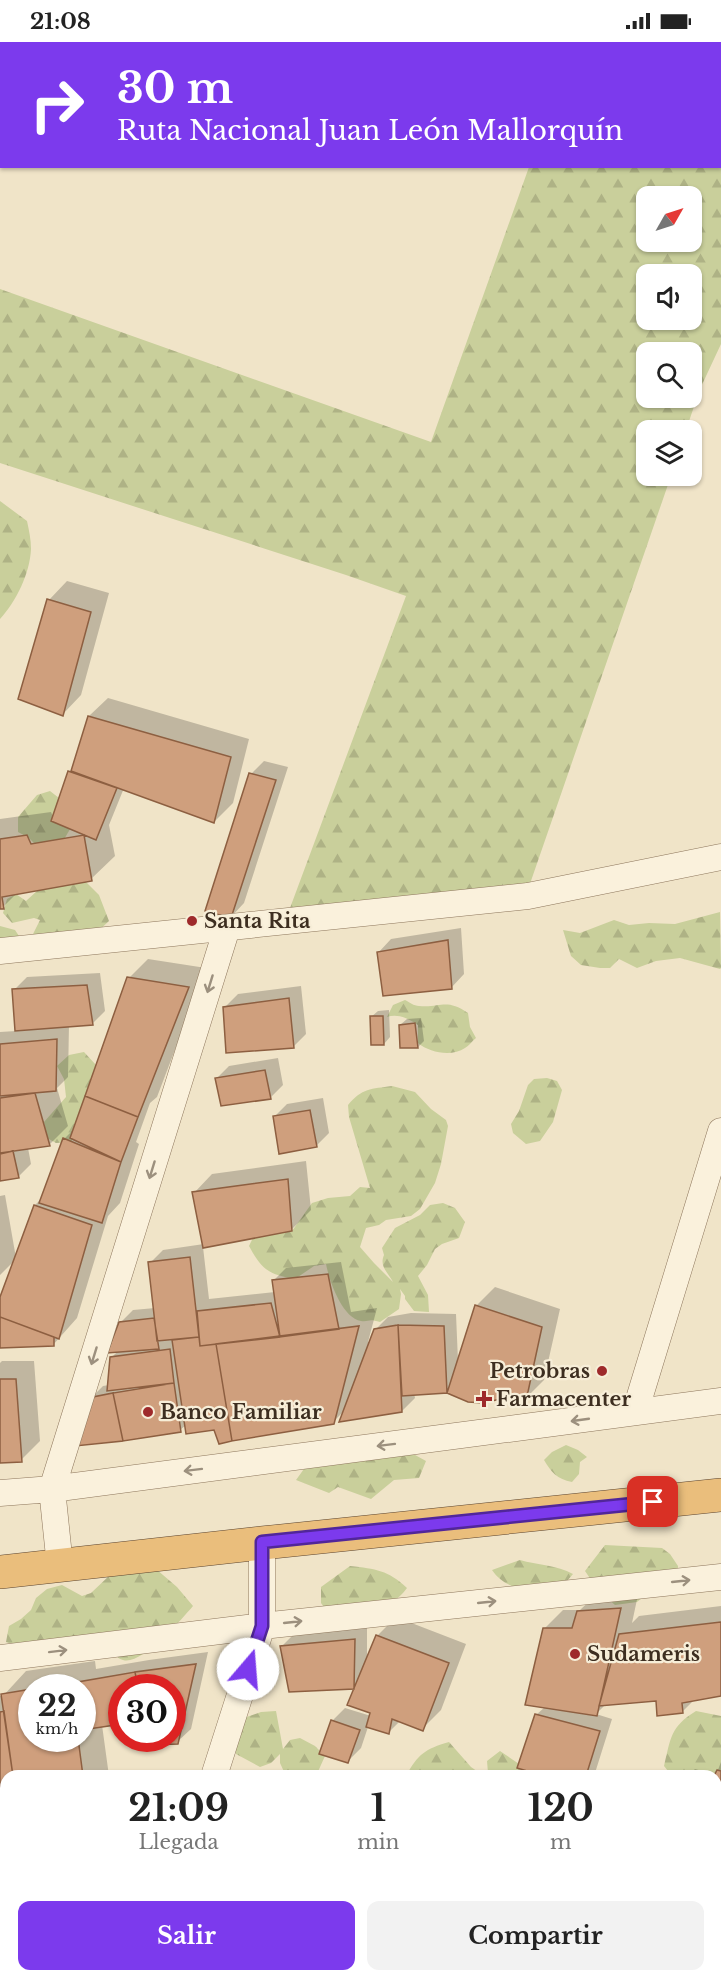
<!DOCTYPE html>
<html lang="es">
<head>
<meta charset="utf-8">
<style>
	body { margin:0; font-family:"Libre Baskerville",serif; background:#f2f2f2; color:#222; height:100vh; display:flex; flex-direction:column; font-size:22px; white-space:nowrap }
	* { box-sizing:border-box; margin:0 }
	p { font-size:20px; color:#767676 }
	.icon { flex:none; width:33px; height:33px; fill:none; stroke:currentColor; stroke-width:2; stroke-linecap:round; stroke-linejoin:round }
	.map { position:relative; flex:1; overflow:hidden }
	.details { position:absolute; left:0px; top:1728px; width:722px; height:212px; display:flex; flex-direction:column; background:#fff; border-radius:18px 18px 0 0; box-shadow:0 2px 4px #0004 }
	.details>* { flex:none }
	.hud { position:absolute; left:0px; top:0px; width:722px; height:126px; box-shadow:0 2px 4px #0004; background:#7c3aed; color:#fff; overflow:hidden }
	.needle { width:39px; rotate:51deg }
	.tools { position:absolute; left:636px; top:144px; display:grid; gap:12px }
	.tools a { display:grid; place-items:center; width:66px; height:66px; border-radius:12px; background:#fff; box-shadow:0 2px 4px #0004; font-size:30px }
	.speed { position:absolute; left:18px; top:1632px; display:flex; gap:12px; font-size:30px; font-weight:700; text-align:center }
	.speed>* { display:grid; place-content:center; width:78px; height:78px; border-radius:50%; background:#fff; box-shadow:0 2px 4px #0004; line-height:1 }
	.speed small { font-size:15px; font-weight:400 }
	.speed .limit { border:9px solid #d22; background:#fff; color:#111 }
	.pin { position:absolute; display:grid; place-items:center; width:51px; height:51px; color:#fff; margin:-26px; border-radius:12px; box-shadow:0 3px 9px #0006 }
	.me { position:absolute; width:66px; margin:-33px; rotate:18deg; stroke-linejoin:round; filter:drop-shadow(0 0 4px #0008) }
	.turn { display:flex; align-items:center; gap:21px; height:126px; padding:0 18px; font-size:27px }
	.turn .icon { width:78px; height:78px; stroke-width:2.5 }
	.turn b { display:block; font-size:42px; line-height:51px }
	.eta { display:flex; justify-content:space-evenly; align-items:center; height:102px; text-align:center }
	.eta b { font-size:36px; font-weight:800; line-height:42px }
	.action { display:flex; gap:12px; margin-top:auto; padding:12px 18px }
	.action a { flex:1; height:69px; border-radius:12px; background:#7c3aed; color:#fff; font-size:24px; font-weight:800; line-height:69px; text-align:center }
	.action a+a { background:#f2f2f2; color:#222 }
	.status { display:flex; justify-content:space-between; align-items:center; height:42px; padding:0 30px; background:#fff; direction:ltr }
	.status svg { height:16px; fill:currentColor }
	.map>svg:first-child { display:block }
</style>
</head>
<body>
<div class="status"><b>21:08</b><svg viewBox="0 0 49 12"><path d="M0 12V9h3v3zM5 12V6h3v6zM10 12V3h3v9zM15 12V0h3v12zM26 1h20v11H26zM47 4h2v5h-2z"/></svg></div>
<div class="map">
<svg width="721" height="1939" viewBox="0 0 721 1939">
	<defs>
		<pattern id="forest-firs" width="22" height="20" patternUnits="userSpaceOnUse" patternTransform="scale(1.5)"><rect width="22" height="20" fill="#c9cf9b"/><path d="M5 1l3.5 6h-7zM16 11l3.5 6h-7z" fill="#aeb285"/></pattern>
	</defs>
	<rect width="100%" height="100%" fill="#f0e4c8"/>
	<path fill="url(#forest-firs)" fill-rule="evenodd" d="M621,0H721V302L700,347L686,388H646V434H671L523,862L290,866L406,554L346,533L0,421V247L431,400L529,125L720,124V2L620,1ZM646,154H692V200H646ZM646,232H692V278H646ZM646,310H692V356H646Z
		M0,459L27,479C29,488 31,498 31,507C30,531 16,560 0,577Z
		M50,749L59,756L74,780L62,801L42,809L29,796L18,790V775L37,753Z
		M83,837L99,853L109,879L94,893L54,906L33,892L40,878L34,876L12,881L3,871L7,857L16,852L26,859L38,848Z
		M720,870L721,926L720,927L680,916L656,919L637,926L619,917L610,926H600L581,923L571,914L563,888L580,891L614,878L629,883L649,881L675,882Z
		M0,884L15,888L21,897L0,910Z
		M405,958C409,960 414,964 419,964C441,966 446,956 468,971L470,985L476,996C472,999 469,1004 465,1006C452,1015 430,1011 418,1001V983C409,977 398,971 387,975L393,963Z
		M84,1010L96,1023L79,1087L71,1100L56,1101L47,1096L44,1080L66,1055L64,1037L57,1024L69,1013Z
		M547,1036L557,1039L562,1048L553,1080L540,1099L526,1102L513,1091L511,1082L519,1069L528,1043L534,1037Z
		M392,1044L415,1050L431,1067L446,1078L448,1084L441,1122L435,1141L420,1167L411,1174L386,1178L379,1183L366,1186L360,1205L374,1221L393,1240C388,1230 379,1225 384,1213L382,1206L395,1186L420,1173L430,1163L443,1161L455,1166L465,1180L459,1196L442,1202L435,1207L427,1223L418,1234L428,1253L429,1270L414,1269L405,1257V1254L400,1247L401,1252L399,1267L380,1280C368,1276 370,1280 361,1279C342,1276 329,1238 326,1222L314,1224L295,1237C268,1232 262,1228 249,1204L263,1175L282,1189H292L312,1161L328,1156L350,1154L360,1145L370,1146L349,1075L348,1063C362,1046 371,1047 392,1044Z
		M566,1403L578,1408L587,1415L580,1420L579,1432L572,1440C557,1437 551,1430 544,1418L552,1410Z
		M406,1408L426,1419L419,1436L394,1438L371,1457L338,1445L329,1451L296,1438L314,1413Z
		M605,1503L662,1506L670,1512L678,1524V1528L637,1560L615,1563L598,1548L585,1529Z
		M520,1518C537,1523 557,1523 573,1532L556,1552C532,1549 506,1549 492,1528Z
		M350,1524C376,1527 388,1528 407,1546C390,1570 359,1572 332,1576L321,1561V1545Z
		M156,1527L177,1545L193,1564C182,1577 141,1624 123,1618C117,1617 113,1610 109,1605L18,1604L6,1600L9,1584L21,1577L31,1568L36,1556L47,1547L62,1543L82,1554L91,1551L110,1533Z
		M276,1669L283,1707L290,1698L300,1696L315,1704L325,1714L316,1734H286L280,1721V1712L271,1721L260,1725L236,1712L233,1699L241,1677L261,1670Z
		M696,1669L721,1674V1734L716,1738V1734H672L664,1724C671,1696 670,1685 696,1669Z
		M449,1700L471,1725L484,1734H406C418,1712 425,1707 449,1700Z
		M500,1709L522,1724L519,1734H485L488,1731L487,1719Z
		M716,1842L721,1843V1872L716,1874Z
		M0,1852L6,1853V1921L5,1925L2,1928H0Z
		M11,1934H127V1939H12Z"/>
	<path fill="#0003" fill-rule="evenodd" d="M67,539L109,551L81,653L63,672L49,558Z
		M108,656L249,697L233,761L214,780L124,746L109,783L115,814L91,837L18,850L3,865L0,866V777L51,770L54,777L70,730L74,725L89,674Z
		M264,719L288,725L244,861L231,875L251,732Z
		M461,886L464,932L451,946L378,911L391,897Z
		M148,917L206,926L157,1055L150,1061L136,1100L139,1102L120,1161L108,1174L77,1276L53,1303L0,1305V1259L15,1218L0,1233V1154L5,1153L16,1216L35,1163L42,1156L64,1097L75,1086L129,936Z
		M100,931L105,969L92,982L69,983L68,1035L57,1046L68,1084L49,1103L28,1106L31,1122L18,1135L0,1137V990L16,989L14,948L27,935Z
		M301,944L306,992L293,1005L225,965L238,952Z
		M389,968L390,995L384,1002L371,975L378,969Z
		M421,976L424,999L418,1005L400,983L407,977Z
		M278,1016L283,1043L270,1056L216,1037L229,1024Z
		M323,1056L329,1091L316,1104L274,1075L287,1062Z
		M306,1119L311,1168L292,1187L203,1205L209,1257L275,1250L273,1239L286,1226L341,1220L351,1270L377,1266L368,1300H370L375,1288L388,1275L411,1271L456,1272L458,1319L476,1264L495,1245L560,1267L544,1338L525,1357L508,1353L468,1358L447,1350L414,1351L415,1356L402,1369L345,1368L333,1380L215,1386L186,1383L180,1388L90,1357L103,1344L109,1343L111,1316L119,1308L120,1281L133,1268L155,1266L150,1221L163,1208L204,1202L194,1151L212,1132Z
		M2,1319H34L40,1399L21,1418L0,1420V1321Z
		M639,1548L632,1581L639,1574L721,1564V1653L695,1657L682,1670L658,1658L606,1662L596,1672L612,1677L595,1731L592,1734H548L536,1673L545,1665L544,1587L563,1568H580L598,1551Z
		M396,1575L466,1602L441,1668L422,1687L400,1679L388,1691L368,1685L361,1706L348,1719L332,1679L345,1666L371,1674L372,1670L356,1645L290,1649L281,1605L294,1592L367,1585V1620L377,1594Z
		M208,1610L191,1687L177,1700L172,1696V1646H122L102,1683L109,1734H6V1759L0,1760V1654H3L26,1629L95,1619L96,1627L149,1618ZM32,1646H82V1696H32Z
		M721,1720V1804L716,1810V1734H688L695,1727L716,1733Z
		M505,1934H508V1939H463Z
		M597,1934L612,1939H591Z"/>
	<path fill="#cf9f7d" stroke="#8d5f41" stroke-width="1.5" d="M47,557L91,570L63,674L18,657Z
		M88,674L231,715L214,781L71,729Z
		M68,729L117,746L96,798L51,779Z
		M249,731L276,738L231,876L205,869Z
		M27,793L31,802L84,793L92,839L2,855L4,867H0V797Z
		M448,898L452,947L383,954L377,910Z
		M127,935L189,945L138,1075L85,1054Z
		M87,943L93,983L15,989L12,947Z
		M289,956L294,1006L226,1011L223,965Z
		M370,974H383L384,1003H371Z
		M415,981L418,1006H400L399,983Z
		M57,997L56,1049L0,1054V1002Z
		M265,1028L271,1057L221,1064L215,1036Z
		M35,1051L50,1104L0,1111V1056Z
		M85,1054L138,1075L121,1120L70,1096Z
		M310,1068L317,1105L279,1112L273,1074Z
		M63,1096L121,1120L102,1181L39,1161Z
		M13,1109L19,1136L0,1139V1112Z
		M288,1137L292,1189L203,1206L192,1150Z
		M34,1163L92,1183L59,1297L0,1275V1255Z
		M190,1215L199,1295L157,1299L148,1220Z
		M328,1232L339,1287L280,1295L272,1238Z
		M271,1261L280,1295L200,1304L197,1269Z
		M475,1263L542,1285L526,1359L508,1355L484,1361L468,1360L447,1351Z
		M0,1275L54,1295V1304L0,1306Z
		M154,1276L159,1307L107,1311L119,1280Z
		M398,1283L444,1284L447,1351L402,1354Z
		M398,1283L402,1370L339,1380L374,1287Z
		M359,1284L334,1382L232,1399L216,1302Z
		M199,1295L200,1304L216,1302L232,1399L219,1402L214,1388L186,1392L172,1298Z
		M170,1307L174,1341L107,1349L110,1315Z
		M0,1337H16L22,1420L0,1421Z
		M174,1341L181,1390L123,1399L113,1351Z
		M113,1351L123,1399L75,1404L88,1356Z
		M621,1566L597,1674L525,1663L543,1586H572L577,1569Z
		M721,1580V1654L682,1661L683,1671L657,1674L656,1659L599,1664L619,1592Z
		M376,1593L449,1621L423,1689L392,1677L389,1692L366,1685L370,1671L347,1663Z
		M355,1597L354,1647L289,1650L280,1604Z
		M196,1622L178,1702L149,1703L147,1696H172V1646H138L135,1630Z
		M135,1630L138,1646H122V1682L82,1688V1646H72V1641Z
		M72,1641V1646H44Z
		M32,1647V1696H78L83,1734H13L1,1652Z
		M4,1669L13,1734H6V1761H0V1670Z
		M535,1672L600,1689L586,1734H544L517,1726Z
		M331,1678L360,1688L348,1721L319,1712Z
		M717,1728L721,1729V1746L716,1744V1734H714Z
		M716,1749L721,1751V1786L716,1804Z"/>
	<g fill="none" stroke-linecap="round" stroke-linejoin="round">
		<defs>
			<path id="minor" d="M0,909L528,854L721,815
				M635,1370L721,1089
				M0,1451L52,1447L721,1359
				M60,1524L52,1447L227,886
				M0,1616L262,1584L721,1535
				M214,1734L262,1584V1501
				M716,1918H721
				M148,1939L149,1934
				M537,1939L584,1934"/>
			<path id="trunk" d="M0,1530L262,1501L721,1453"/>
		</defs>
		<use href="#minor" stroke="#8d765c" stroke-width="27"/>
		<use href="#trunk" stroke="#5b4430" stroke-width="34"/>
		<use href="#minor" stroke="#faf1dc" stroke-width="26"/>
		<use href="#trunk" stroke="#eabe7c" stroke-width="33"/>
	</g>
	<defs><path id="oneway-shaft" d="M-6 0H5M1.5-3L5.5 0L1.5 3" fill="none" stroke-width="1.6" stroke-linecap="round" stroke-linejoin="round" transform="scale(1.5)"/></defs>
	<g stroke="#9c907e">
		<use href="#oneway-shaft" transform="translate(210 942) rotate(107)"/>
		<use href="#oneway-shaft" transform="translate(152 1128) rotate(107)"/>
		<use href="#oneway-shaft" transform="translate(94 1314) rotate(107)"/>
		<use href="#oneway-shaft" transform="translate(580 1378) rotate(172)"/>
		<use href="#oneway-shaft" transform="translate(386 1403) rotate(173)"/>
		<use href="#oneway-shaft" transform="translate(193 1428) rotate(173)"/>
		<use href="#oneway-shaft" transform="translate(681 1539) rotate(-6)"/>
		<use href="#oneway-shaft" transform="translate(487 1560) rotate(-6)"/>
		<use href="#oneway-shaft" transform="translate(293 1580) rotate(-6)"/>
		<use href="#oneway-shaft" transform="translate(58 1609) rotate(-7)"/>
	</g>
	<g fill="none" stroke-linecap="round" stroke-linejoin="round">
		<defs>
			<path id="route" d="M248,1627L262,1584V1500L653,1460"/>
		</defs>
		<use href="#route" stroke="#51269a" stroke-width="15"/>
		<use href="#route" stroke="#7c3aed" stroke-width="10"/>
	</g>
	<g fill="#9e2a2b" stroke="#f7eed8" stroke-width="2">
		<circle cx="192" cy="879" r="6"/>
		<circle cx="602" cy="1329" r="6"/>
		<path d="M481 1348h6v6h6v6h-6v6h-6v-6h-6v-6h6z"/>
		<circle cx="148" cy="1370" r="6"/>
		<circle cx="575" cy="1612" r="6"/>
	</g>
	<g text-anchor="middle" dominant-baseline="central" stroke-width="4.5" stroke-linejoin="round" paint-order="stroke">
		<g font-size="20" font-weight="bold" fill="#3d2e20" stroke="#f7eed8" text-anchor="start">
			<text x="204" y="879">Santa Rita</text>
			<text x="590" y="1329" text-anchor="end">Petrobras</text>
			<text x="496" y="1357">Farmacenter</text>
			<text x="160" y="1370">Banco Familiar</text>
			<text x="587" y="1612">Sudameris</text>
		</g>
	</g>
</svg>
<div class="tools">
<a><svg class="needle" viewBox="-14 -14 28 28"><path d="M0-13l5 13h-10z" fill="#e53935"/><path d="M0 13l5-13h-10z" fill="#767676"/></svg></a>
<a><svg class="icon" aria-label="sound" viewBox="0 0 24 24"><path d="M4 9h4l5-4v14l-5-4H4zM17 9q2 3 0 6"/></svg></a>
<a><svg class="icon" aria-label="search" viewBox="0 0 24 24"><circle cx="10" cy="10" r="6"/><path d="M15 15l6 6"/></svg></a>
<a><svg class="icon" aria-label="layers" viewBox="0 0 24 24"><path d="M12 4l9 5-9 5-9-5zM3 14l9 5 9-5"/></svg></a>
</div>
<div class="speed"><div>22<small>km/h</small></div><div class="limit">30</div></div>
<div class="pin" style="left:653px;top:1460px;background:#d93025"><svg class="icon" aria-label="arrive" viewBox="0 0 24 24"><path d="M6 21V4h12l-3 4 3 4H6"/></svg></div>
<svg class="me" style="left:248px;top:1627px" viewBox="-20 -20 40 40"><circle r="19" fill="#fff"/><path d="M0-13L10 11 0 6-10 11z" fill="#7c3aed"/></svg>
<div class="hud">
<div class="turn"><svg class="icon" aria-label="right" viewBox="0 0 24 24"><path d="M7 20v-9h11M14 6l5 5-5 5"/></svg><div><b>30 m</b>Ruta Nacional Juan León Mallorquín</div></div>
</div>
<section class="details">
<div class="eta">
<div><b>21:09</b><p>Llegada</p></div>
<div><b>1</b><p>min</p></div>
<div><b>120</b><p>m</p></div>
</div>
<div class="action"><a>Salir</a><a>Compartir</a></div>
</section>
</div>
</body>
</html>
